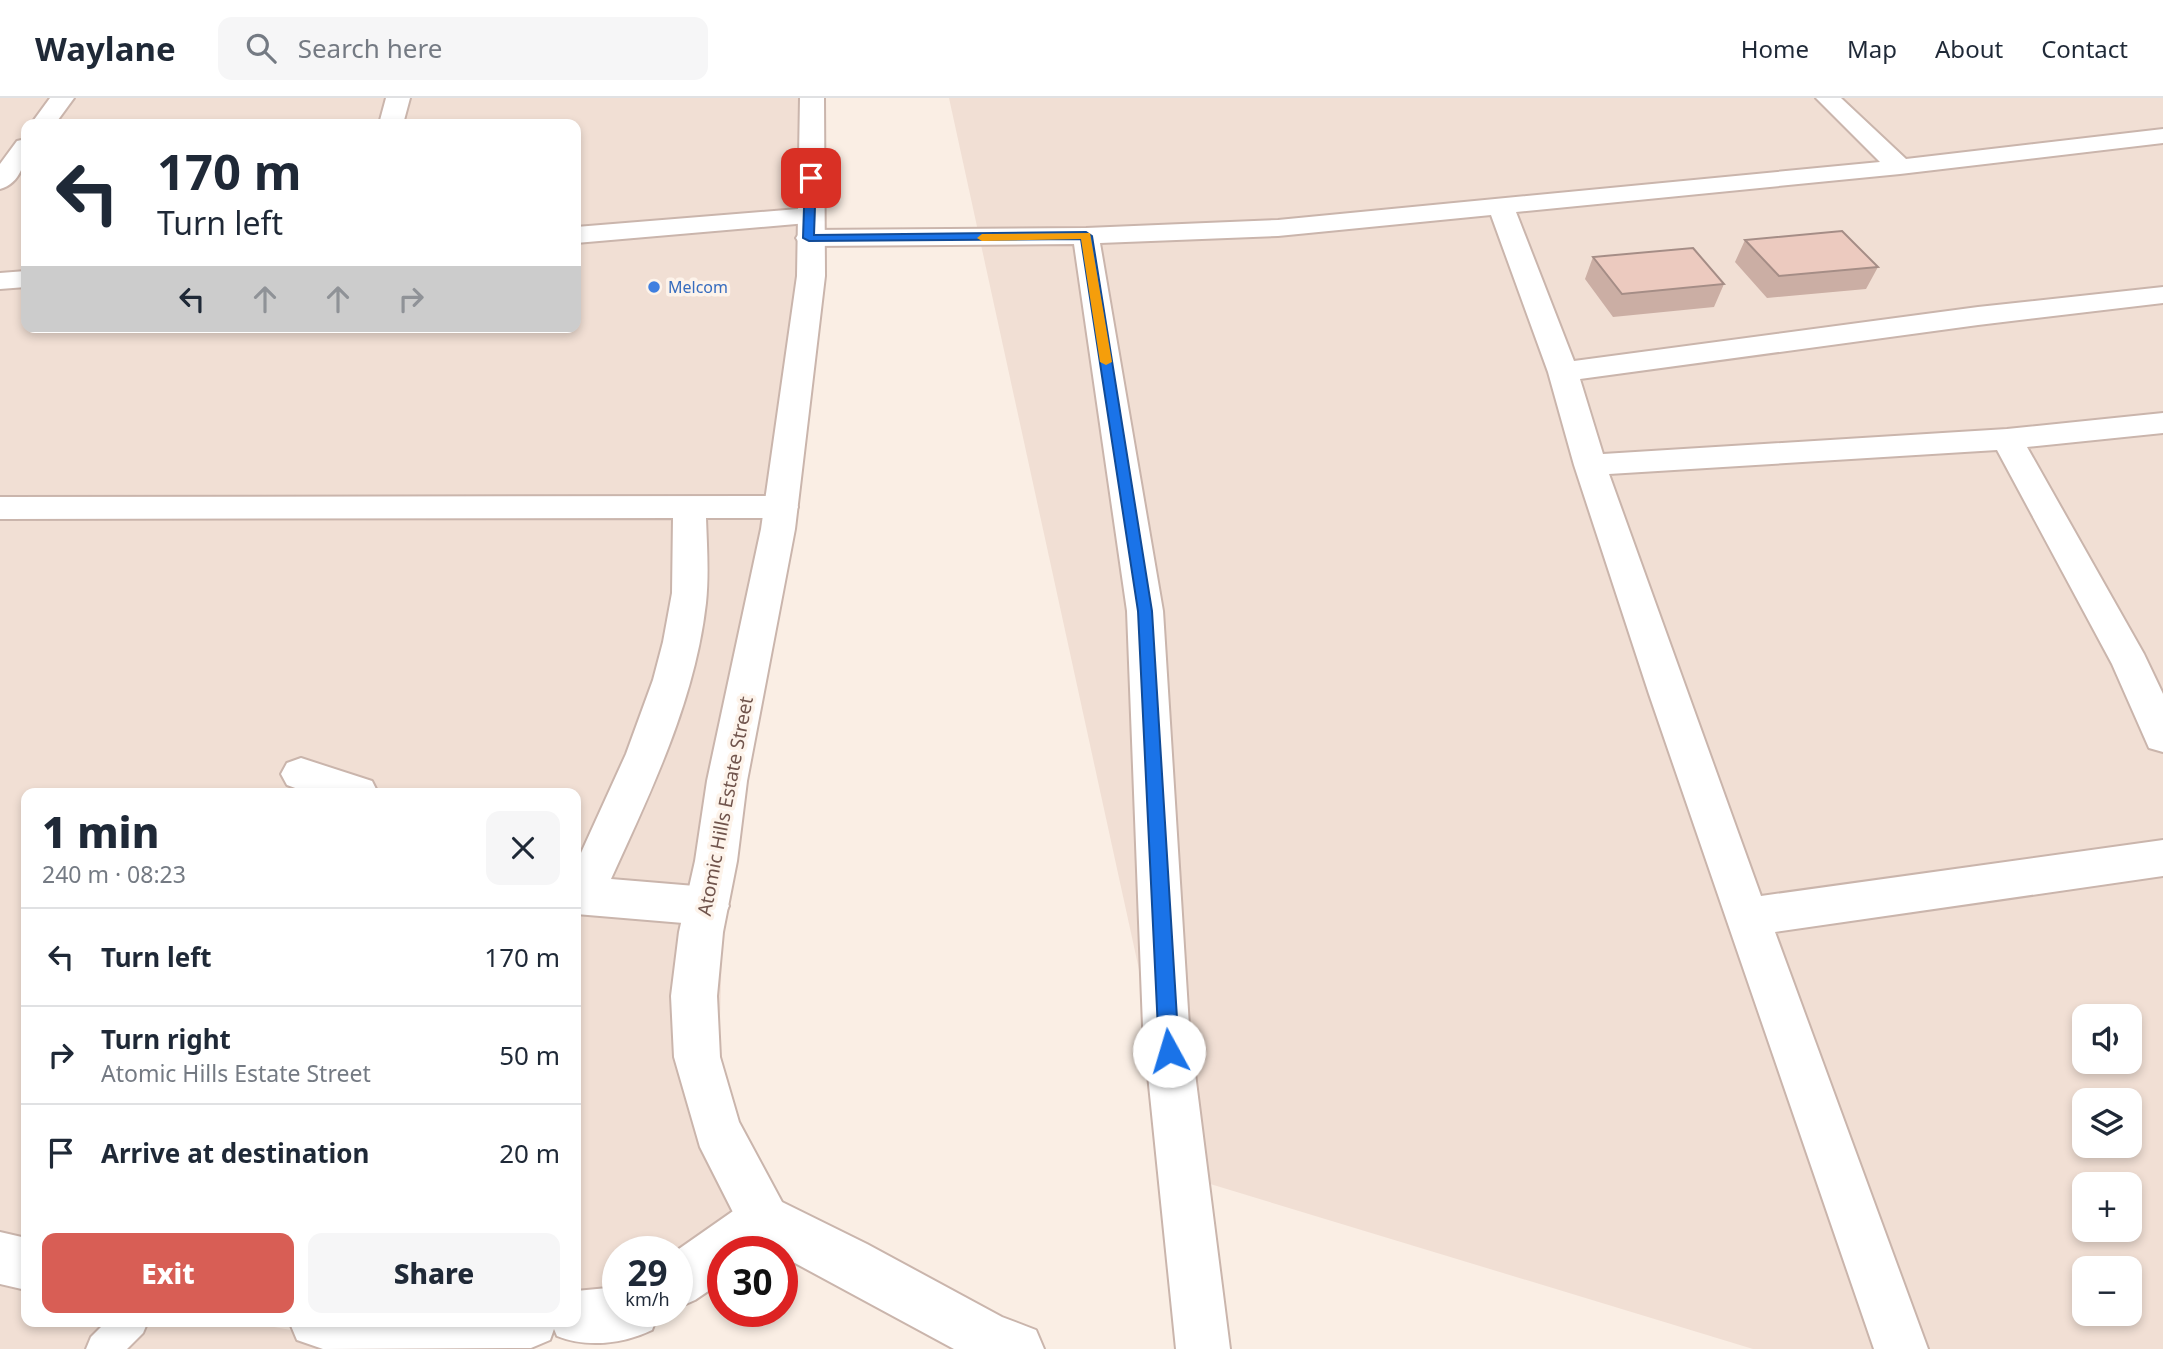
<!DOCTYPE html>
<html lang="en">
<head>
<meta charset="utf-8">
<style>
	body { margin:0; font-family:"Noto Sans",sans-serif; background:#f6f6f7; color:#1f2937; height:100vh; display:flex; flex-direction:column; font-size:26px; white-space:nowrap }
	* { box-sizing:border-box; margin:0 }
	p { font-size:23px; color:#747a83 }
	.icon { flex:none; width:38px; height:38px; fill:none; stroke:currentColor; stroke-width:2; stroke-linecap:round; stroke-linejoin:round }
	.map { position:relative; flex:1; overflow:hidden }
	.details { position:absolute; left:21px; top:690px; width:560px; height:539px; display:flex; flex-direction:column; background:#fff; border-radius:14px; box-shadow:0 4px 10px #0003 }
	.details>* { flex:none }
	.hud { position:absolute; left:21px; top:21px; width:560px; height:214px; border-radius:14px; box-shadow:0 4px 10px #0003; background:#fff; color:#1f2937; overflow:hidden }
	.fabs { position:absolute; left:2072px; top:906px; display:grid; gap:14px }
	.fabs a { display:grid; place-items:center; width:70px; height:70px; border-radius:14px; background:#fff; box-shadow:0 4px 10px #0003; font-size:35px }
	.speed { position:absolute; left:602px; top:1138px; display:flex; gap:14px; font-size:35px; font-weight:700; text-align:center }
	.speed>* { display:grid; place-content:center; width:91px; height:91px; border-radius:50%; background:#fff; box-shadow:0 4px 10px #0003; line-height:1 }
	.speed small { font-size:18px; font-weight:400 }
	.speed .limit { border:10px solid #d22; background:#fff; color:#111 }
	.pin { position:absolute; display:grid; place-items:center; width:60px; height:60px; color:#fff; margin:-30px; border-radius:14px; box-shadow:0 4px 10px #0006 }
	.me { position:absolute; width:77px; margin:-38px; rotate:354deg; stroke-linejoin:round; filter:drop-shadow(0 0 5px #0008) }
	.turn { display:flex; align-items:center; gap:24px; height:147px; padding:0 21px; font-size:32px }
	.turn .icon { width:91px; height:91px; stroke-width:2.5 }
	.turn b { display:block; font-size:49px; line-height:60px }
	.lanes { display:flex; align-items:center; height:66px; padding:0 21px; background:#0003; justify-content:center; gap:35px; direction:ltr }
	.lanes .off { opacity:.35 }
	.round { display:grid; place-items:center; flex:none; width:74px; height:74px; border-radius:14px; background:#f6f6f7 }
	.headline { display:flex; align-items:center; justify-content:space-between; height:119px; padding:0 21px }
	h1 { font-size:42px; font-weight:800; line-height:52px }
	.primary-button { display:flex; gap:14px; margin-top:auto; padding:14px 21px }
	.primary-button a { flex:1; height:80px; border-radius:14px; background:#d85e55; color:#fff; font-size:28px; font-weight:800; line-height:80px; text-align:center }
	.primary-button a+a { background:#f6f6f7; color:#1f2937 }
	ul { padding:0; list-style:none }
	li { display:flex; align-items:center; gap:21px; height:98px; padding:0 21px; border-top:2px solid #e0e1e3 }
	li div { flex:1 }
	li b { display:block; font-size:26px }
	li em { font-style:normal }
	header { display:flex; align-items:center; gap:42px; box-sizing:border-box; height:98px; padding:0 35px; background:#fff; border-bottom:2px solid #e0e1e3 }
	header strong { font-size:33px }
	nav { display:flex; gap:38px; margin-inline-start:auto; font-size:24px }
	.search { width:490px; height:63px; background:#f6f6f7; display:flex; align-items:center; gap:18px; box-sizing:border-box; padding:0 24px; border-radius:14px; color:#747a83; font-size:26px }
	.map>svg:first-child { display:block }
</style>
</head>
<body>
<header>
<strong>Waylane</strong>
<div class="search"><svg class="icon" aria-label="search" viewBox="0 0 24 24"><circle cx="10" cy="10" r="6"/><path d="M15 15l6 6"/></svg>Search here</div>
<nav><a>Home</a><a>Map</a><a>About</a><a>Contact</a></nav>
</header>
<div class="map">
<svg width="2163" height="1251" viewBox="0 0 2163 1251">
	<rect width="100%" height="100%" fill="#faeee4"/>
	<path fill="#f1dfd4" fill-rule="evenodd" d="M0,0H812L810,153L726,702L717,1032L764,1122L677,1153H618L619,1213L614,1216L576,1218V695H26V1166L0,1160ZM26,26H576V229H26Z
		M949,0H2163V1251H1753L1184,1078ZM2084,919H2130V964H2084ZM2084,1003H2130V1048H2084ZM2084,1087H2130V1132H2084ZM2084,1171H2130V1216H2084Z
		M0,1181L26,1186V1223H240L400,1251H0Z"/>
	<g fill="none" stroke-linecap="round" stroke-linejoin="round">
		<defs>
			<path id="service" d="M107,1223H148L143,1235L127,1251H86L91,1239Z"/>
			<path id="minor" d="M50,0H74L55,26H31Z
				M386,0H410L403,26H379Z
				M1816,0H1841L1906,61L2163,31V45L1900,76L1516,114L1574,263L1978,209L2163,189V205L1978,227L1580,281L1603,356L2007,331L2163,315V335L2027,349L2144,556L2163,596V654L2149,650L2112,566L1997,352L1609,376L1761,798L2163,742V778L1775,834L1928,1251H1874L1649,596L1574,367L1548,274L1491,117L1278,138L1100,145L1163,513L1189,928L1230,1251H1176L1143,928L1127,513L1074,146L809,148L800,146L796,140L800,134L809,132L1086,130L1278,122L1880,64Z
				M26,41C27,60 22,85 0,91V66L17,43Z
				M810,110L819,112L823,118L819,124L576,145V129Z
				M26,173V189L0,191V175Z
				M781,398L793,401L798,409L793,417L781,420H706C707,449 709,477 706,505C695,603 651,693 611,781L707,789L722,795L729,808L722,821L707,827L576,816V766L626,656L653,582L663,544L672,495L673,420L0,421V399Z
				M301,660L372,683L378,695H309L287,687L281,676L287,665Z
				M764,1097L782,1104L789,1122C774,1158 757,1153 723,1153V1183L695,1202L677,1210L676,1153L746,1104Z
				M0,1134L26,1140V1192L0,1186Z
				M618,1189V1213H659L652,1232C623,1246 587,1250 557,1238L554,1231L550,1242L531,1250L323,1251L297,1242L289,1223H576V1193Z"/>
			<path id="tertiary" d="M800,0H824L825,178L795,431L747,683L737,763L723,834L717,898L720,959L739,1024L782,1104L867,1146L1002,1219L1036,1232L1044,1251H954L782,1158V1153H773L746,1140L700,1049L674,959L671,898L679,834L695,763L707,683L761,431L797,178Z"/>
		</defs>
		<use href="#service" stroke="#cab5ac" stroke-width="4"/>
		<use href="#minor" stroke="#cab5ac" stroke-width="4"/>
		<use href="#tertiary" stroke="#cab5ac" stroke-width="4"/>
		<use href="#service" fill="#fff" fill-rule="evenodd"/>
		<use href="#minor" fill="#fff" fill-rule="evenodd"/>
		<use href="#tertiary" fill="#fff" fill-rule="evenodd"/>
	</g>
	<path fill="#cbaea4" d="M1745,142L1878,169L1866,191L1767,200L1735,164Z
		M1593,159L1724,186L1714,209L1613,219L1585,181Z"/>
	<path fill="#eccabf" stroke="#a58d86" stroke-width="2" d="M1842,133L1878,169L1779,178L1745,142Z
		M1693,150L1724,186L1622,196L1593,159Z"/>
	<path fill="#1a73e8" stroke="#114b97" stroke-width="2" d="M811,77L816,80L814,137L1086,134L1092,138L1152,513L1179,953L1176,959L1169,962L1162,959L1159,953L1138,513L1081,141L809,143L803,140L805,80Z"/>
	<path fill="#f59e0b" d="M1090,135L1112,264L1106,267L1100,264L1081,141L982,143L977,140L982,136Z"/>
	<circle fill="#3f7fe0" stroke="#fdf3ea" stroke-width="2.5" cx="654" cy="189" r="7"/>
	<g text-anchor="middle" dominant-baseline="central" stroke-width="7" stroke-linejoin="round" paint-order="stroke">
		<g font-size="16" fill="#366cbe" stroke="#fdf3ea" text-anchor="start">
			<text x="668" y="189">Melcom</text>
		</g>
		<g font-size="19" fill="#70544c" stroke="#fdf3ea">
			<text transform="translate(725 708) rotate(-79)">Atomic Hills Estate Street</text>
		</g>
	</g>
</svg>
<div class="fabs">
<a><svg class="icon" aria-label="sound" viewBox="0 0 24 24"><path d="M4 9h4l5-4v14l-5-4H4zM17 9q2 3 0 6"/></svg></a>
<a><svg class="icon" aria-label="layers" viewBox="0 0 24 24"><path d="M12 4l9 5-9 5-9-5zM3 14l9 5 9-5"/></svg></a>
<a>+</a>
<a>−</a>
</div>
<div class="speed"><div>29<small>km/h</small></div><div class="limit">30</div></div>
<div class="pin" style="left:811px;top:80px;background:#d93025"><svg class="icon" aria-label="arrive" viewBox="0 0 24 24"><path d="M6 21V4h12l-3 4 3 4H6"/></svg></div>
<svg class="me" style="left:1169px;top:953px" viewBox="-20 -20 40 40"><circle r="19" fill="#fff"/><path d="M0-13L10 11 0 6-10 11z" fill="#1a73e8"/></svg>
<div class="hud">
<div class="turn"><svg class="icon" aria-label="left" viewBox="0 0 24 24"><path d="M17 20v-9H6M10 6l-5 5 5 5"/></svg><div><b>170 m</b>Turn left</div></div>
<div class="lanes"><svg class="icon" aria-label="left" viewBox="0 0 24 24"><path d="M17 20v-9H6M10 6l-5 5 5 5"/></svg><svg class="icon off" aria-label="ahead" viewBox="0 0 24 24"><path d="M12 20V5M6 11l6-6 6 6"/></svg><svg class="icon off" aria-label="ahead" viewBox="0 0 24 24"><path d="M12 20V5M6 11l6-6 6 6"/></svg><svg class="icon off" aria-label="right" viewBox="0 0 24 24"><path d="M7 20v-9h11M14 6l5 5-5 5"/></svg></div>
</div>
<section class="details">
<div class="headline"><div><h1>1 min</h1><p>240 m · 08:23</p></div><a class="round"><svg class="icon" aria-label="close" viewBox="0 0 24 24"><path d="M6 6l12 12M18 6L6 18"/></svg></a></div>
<ul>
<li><svg class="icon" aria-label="left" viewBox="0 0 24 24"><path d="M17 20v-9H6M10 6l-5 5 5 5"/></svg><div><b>Turn left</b></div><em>170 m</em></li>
<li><svg class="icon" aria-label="right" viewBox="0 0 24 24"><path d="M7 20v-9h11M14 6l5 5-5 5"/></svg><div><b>Turn right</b><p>Atomic Hills Estate Street</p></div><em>50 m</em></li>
<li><svg class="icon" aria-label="arrive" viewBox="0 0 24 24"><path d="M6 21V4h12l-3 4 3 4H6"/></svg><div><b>Arrive at destination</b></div><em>20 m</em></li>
</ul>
<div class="primary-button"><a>Exit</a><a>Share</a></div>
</section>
</div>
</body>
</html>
